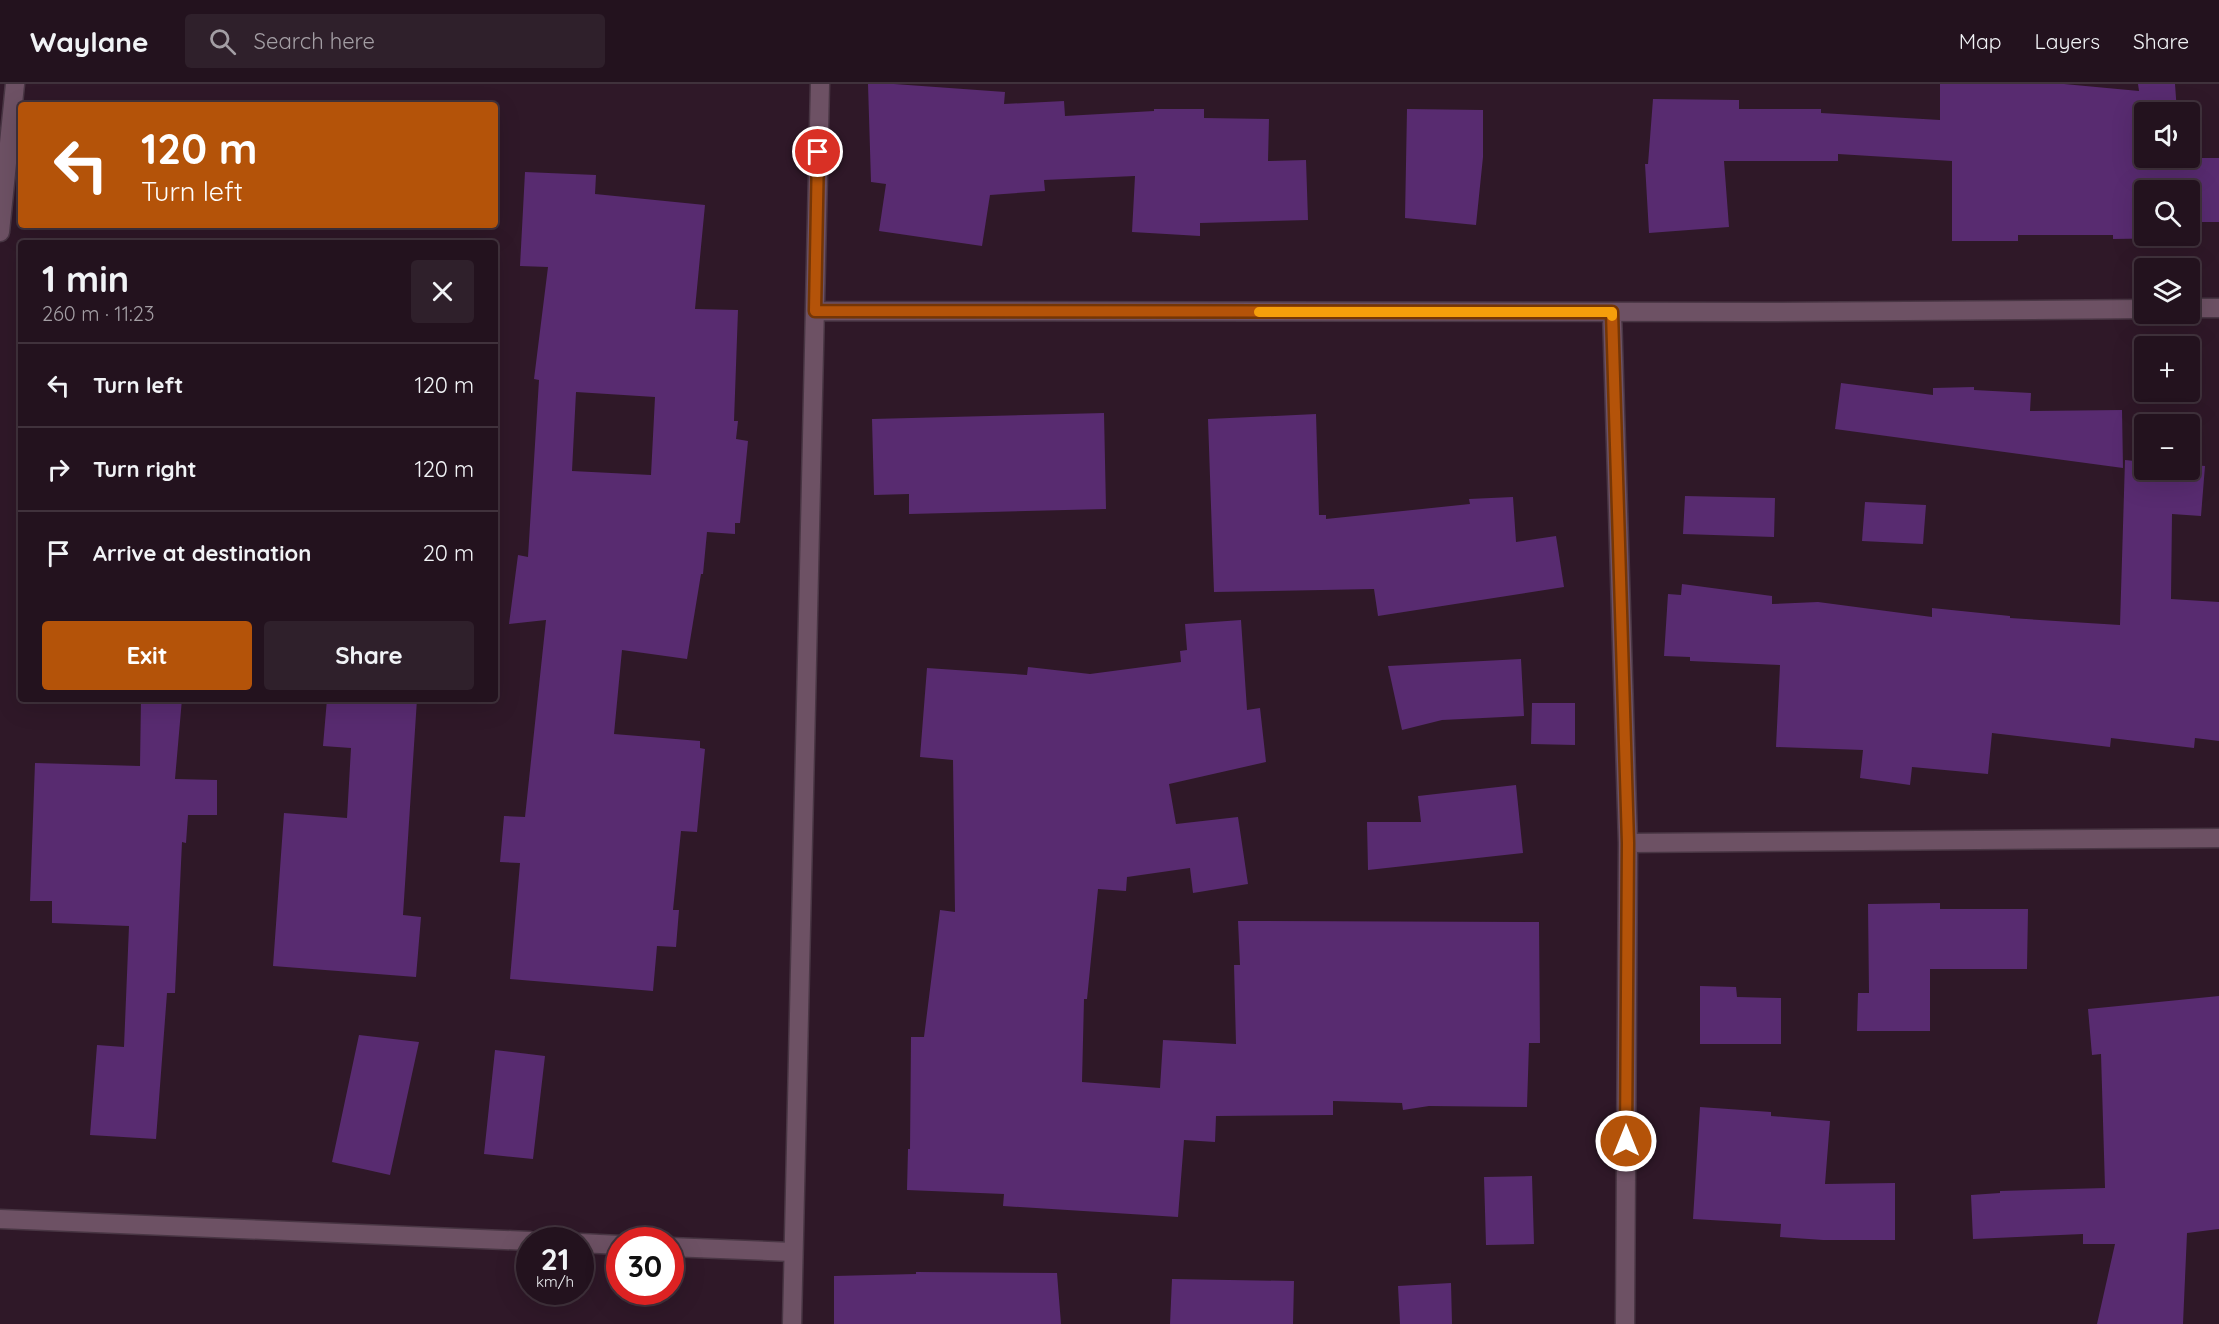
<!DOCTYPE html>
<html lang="en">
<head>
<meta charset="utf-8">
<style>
	body { margin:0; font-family:Quicksand,sans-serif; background:#2f202b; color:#f1f3f6; height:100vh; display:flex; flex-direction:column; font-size:22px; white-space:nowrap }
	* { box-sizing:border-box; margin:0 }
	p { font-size:20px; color:#a39ea4 }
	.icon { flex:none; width:33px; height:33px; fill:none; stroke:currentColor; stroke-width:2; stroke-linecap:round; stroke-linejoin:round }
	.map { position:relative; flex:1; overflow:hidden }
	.drawer { position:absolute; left:18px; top:156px; width:480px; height:462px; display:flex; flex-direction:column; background:#23121e; border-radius:6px; box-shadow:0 6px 24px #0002,0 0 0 2px #40323c }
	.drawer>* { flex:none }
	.hud { position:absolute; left:18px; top:18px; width:480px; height:126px; border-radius:6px; box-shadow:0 6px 24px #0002,0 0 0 2px #40323c; background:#b45309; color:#fff; overflow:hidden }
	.fabs { position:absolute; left:2134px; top:18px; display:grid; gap:12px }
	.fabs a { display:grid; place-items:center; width:66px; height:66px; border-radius:6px; background:#23121e; box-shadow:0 6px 24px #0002,0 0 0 2px #40323c; font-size:30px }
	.speed { position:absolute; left:516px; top:1143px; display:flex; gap:12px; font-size:30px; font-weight:700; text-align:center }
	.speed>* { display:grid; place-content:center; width:78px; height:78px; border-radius:50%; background:#23121e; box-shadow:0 6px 24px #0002,0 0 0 2px #40323c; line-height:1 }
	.speed small { font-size:15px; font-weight:400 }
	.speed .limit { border:9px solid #d22; background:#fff; color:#111 }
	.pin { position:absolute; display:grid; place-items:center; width:51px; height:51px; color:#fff; margin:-26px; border:3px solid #fff; border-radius:50%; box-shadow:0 2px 6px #0007 }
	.me { position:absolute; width:66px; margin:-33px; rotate:0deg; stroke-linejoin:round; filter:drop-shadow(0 0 4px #0008) }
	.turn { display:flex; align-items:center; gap:21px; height:126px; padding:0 24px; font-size:27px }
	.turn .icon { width:78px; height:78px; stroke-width:2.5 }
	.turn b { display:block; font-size:42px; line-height:51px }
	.round { display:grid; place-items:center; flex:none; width:63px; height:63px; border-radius:6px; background:#2f202b }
	.headline { display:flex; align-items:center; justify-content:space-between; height:102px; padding:0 24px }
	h1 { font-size:36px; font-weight:800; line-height:45px }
	.button { display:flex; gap:12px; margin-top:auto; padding:12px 24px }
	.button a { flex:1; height:69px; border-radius:6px; background:#b45309; color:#fff; font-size:24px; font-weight:800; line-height:69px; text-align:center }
	.button a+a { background:#2f202b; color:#f1f3f6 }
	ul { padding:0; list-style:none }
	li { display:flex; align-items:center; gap:18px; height:84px; padding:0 24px; border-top:2px solid #40323c }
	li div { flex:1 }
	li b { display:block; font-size:22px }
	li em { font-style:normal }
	header { display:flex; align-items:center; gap:36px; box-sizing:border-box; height:84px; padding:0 30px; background:#23121e; border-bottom:2px solid #40323c }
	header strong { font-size:28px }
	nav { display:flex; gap:33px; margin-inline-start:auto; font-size:21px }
	.search { width:420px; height:54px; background:#2f202b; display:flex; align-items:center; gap:15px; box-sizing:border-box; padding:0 21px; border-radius:6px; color:#a39ea4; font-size:22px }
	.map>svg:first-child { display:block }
</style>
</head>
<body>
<header>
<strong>Waylane</strong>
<div class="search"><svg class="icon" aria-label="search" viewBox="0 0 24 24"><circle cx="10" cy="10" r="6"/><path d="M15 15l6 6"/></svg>Search here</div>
<nav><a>Map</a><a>Layers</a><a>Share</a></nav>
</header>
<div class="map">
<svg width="2219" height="1240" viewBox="0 0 2219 1240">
	<rect width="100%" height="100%" fill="#2f1828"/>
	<path fill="#582b70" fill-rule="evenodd" d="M868,0H894L1005,8L1004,20L1064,17L1065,32L1154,27V25H1204V34L1269,35L1268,77L1306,76L1308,136L1200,139V152L1132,148L1135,92L1044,96L1045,107L990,111L982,162L879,147L886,100L871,98Z
		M1940,0H2064L2139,7L2138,0H2175L2177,28H2145V74H2219V138H2190V106H2145V152H2175V154L2113,155V151H2018V157H1952V77L1838,70V77H1724L1729,143L1649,149L1645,80H1648L1653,15L1739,16V25H1821V29L1940,36Z
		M1407,25L1483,26V73L1476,141L1405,134Z
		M525,88L596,91L595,110L705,121L695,225L738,226L734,337H738L736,355L748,357L740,439H735V450L707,448L703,490H701L687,575L622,566L614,650L700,657V664L705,665L697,748L681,747L673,826H679L676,863L657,862L653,907L510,895L520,779L500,778L504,732L525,733L546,536L509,540L518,471L528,473L539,296L534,295L548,183L520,182ZM576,308L655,313L651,391L572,387Z
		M1841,299L1933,311V304L1974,303V306L2031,309L2030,327L2122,326L2123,384L1835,345Z
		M1104,329L1106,425L909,430V410L874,411L872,335Z
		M1316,330L1319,431H1326V435L1470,420L1469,415L1513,413L1516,458L1556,452L1564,503L1378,532L1374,505L1214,508L1208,335Z
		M2125,376L2145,378V386H2190V381L2205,382L2201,432L2172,430L2171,515L2219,518V657L2195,654L2194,664L2111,654L2110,663L1992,649L1988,690L1912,683L1910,701L1860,694L1863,666L1776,663L1780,581L1690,577V573L1664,572L1668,510L1681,511L1682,500L1772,512V520L1818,518L1932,533V524L2010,532V534L2120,541Z
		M1685,412L1775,414L1774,453L1683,450Z
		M1865,418L1926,421L1923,460L1862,457Z
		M1241,536L1247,626L1260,624L1266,678L1169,700L1176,740L1238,733L1248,800L1193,809L1190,784L1127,793L1126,807L1098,805L1087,915H1084L1082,998L1160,1004L1163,956L1236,960L1234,881H1240L1238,837L1539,838L1540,959H1529L1527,1023L1429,1022L1403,1026L1402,1019L1333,1017V1031L1216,1032L1215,1058L1184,1056L1178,1133L1003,1122L1004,1110L907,1106L908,1065H910L911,953H924L940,826L955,828L953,676L920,673L927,584L1027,591L1028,583L1090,590L1181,578L1180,567L1187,566L1185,540Z
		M1521,575L1524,632L1442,636L1402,646L1388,582Z
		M141,615H182L175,695L217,696V731H188L186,759L182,758L175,909H167L156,1055L90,1051L97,961L124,963L129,842L52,839V817H30L35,679L140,682Z
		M327,615L385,619L386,615H417L403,831L421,833L416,893L273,882L284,729L347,734L351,664L323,662Z
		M1532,619H1575V661L1531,660Z
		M1516,701L1523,769L1368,786L1367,738H1421L1418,712Z
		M1940,819V825H2028L2027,885H1930V947H1857L1858,909H1869L1868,820Z
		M1700,902L1736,903L1737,913L1781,914V960H1700Z
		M2219,912V1145L2187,1149L2183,1240H2097L2115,1160H2083V1150L1973,1155L1971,1111L2000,1109V1107L2105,1104L2101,970L2092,971L2088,925Z
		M359,951L419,958L390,1091L332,1078Z
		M495,966L545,972L533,1075L484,1070Z
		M1700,1023L1771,1028V1032L1830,1037L1825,1100L1895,1099V1156H1823L1780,1153L1781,1140L1693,1135Z
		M1532,1092L1534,1160L1486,1161L1484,1093Z
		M916,1188L1057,1189L1061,1240H834V1192L916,1190Z
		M1172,1195L1294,1197L1293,1240H1170Z
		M1451,1199L1452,1240H1400L1398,1202Z"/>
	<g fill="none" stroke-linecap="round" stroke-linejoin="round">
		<defs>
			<path id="minor" d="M0,148L15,0
				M2190,224H2219
				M815,227L1769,228L2145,225
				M1612,228L1628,759L1625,1240
				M1628,759L2219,754
				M0,1135L530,1157
				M580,1159L620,1161
				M670,1163L792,1168
				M792,1240L820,0"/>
		</defs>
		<use href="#minor" stroke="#493644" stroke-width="21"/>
		<use href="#minor" stroke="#6d5164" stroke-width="18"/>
	</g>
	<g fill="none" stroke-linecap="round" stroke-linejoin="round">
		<defs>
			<path id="route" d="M818,68L815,227L1612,228L1628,759L1626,1057"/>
		</defs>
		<use href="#route" stroke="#753606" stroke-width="15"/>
		<use href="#route" stroke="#b45309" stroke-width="10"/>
		<path stroke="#f59e0b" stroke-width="10" d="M1259,228H1612V232"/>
	</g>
</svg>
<div class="fabs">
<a><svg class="icon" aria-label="sound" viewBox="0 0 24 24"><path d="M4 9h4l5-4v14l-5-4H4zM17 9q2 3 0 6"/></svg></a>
<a><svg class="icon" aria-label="search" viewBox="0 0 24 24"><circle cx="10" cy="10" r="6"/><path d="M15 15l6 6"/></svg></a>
<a><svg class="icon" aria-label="layers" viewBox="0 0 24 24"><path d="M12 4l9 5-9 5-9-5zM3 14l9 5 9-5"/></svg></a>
<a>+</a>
<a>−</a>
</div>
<div class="speed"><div>21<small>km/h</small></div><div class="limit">30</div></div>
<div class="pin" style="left:818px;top:68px;background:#d93025"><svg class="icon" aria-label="arrive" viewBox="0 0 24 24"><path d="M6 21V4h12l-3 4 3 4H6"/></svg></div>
<svg class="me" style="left:1626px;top:1057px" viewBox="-20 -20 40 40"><circle r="17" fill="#b45309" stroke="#fff" stroke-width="3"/><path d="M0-11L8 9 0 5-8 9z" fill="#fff"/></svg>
<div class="hud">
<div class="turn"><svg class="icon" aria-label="left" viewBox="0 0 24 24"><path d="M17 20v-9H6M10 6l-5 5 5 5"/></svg><div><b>120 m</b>Turn left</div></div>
</div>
<section class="drawer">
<div class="headline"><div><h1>1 min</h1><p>260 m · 11:23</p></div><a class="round"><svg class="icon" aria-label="close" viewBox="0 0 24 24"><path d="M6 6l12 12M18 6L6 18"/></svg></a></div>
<ul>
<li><svg class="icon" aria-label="left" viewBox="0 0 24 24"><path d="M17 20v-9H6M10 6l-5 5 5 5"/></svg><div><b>Turn left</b></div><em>120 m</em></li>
<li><svg class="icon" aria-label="right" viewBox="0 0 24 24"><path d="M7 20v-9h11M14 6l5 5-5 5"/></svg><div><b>Turn right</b></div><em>120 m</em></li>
<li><svg class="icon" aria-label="arrive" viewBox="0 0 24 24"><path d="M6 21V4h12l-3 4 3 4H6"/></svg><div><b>Arrive at destination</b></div><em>20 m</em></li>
</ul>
<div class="button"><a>Exit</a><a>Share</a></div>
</section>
</div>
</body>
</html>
